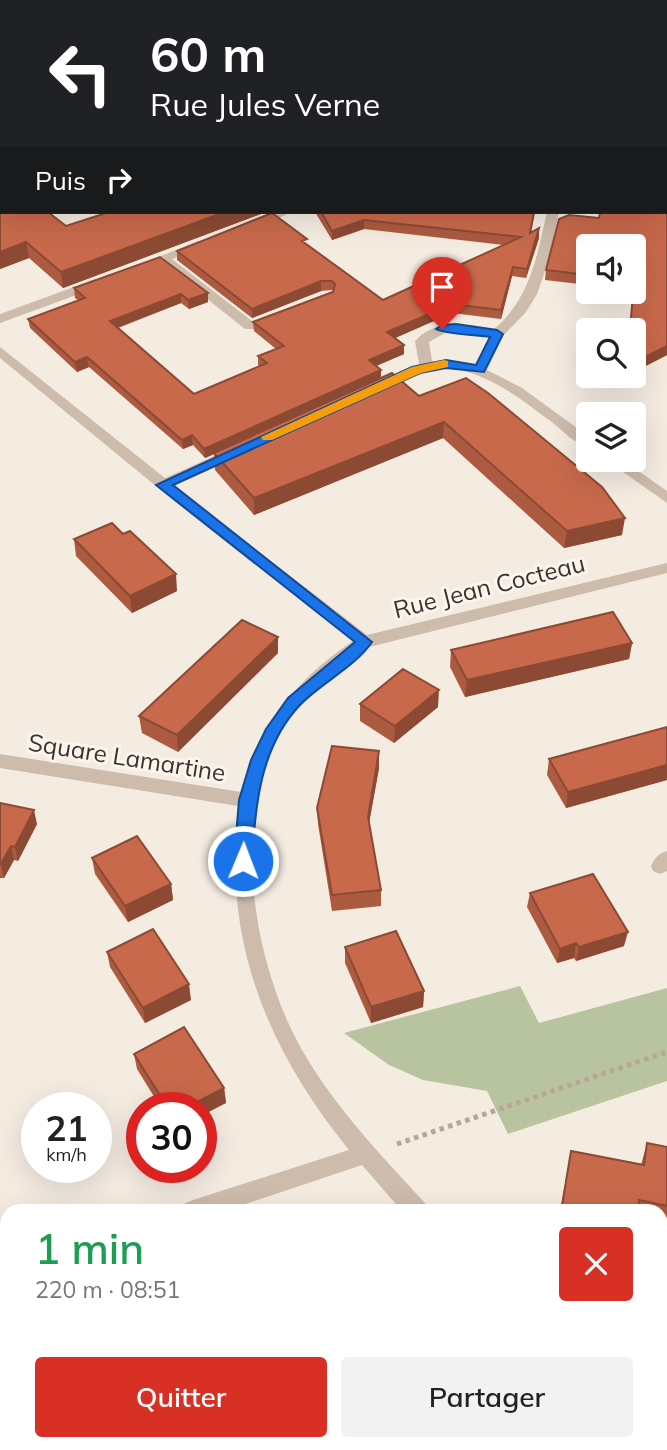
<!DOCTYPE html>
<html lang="fr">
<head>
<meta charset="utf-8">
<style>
	body { margin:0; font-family:Mulish,sans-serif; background:#f2f2f2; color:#222; height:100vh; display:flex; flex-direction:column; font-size:26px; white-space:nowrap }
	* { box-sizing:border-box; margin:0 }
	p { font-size:23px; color:#767676 }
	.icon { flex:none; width:38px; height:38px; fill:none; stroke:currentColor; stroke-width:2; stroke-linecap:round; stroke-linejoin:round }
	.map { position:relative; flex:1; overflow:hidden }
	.drawer { position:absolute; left:0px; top:1204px; width:668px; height:247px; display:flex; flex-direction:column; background:#fff; border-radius:21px 21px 0 0; box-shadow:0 7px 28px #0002 }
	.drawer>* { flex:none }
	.banner { position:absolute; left:0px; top:0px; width:668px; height:214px; box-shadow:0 7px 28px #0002; background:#202124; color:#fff; overflow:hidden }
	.controls { position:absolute; left:576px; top:234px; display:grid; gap:14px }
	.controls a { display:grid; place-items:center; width:70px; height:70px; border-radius:7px; background:#fff; box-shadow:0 7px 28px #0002; font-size:35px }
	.speed { position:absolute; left:21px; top:1092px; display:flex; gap:14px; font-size:35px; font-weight:700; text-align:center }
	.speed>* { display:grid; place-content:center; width:91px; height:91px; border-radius:50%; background:#fff; box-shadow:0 7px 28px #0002; line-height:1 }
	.speed small { font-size:18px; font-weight:400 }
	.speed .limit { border:10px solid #d22; background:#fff; color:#111 }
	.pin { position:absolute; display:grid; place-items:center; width:60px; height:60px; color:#fff; margin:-72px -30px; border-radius:50% 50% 50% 0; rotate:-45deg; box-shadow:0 0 7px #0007 }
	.pin .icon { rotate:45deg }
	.me { position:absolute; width:77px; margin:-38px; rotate:1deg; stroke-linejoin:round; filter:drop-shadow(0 0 5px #0008) }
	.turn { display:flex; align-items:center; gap:24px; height:147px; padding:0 35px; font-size:32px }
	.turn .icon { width:91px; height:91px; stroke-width:2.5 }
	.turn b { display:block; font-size:49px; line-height:60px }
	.then { display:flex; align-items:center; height:66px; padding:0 35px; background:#0003; gap:14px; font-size:26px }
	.round { display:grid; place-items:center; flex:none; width:74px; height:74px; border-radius:7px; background:#f2f2f2 }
	.overview { display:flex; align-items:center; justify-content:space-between; height:119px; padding:0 35px }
	h1 { font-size:42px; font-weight:600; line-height:52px; color:#1e9e55 }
	.button { display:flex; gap:14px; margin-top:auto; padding:14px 35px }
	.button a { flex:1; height:80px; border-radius:7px; background:#d93025; color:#fff; font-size:28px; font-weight:600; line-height:80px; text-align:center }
	.button a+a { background:#f2f2f2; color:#222 }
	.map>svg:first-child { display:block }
</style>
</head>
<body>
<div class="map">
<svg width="667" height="1450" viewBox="0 0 667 1450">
	<rect width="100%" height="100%" fill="#f4ebe1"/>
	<path fill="#b8c4a0" d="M520,986L539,1023L667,988V1081L508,1134L487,1091L423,1080L389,1065L344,1033Z
		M190,1444H649L650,1450H194Z"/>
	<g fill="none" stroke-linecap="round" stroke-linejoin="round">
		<path stroke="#b9a596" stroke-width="5" stroke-dasharray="4.5 4.5" stroke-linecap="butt" d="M397,1144L667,1052"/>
		<path fill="#cdbbac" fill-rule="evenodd" d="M279,0H289L290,2H280Z
			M0,92H2V98H0Z
			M275,212H292L258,227L248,224Z
			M547,212H559L548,263L537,294L526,312L503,336L487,370L522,388L588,436V447C575,444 563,431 553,423C525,402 495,378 460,370C423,361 394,395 373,390V384L419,364L415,341C436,317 467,325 494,329C530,299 537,256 547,212ZM447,332L489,337L475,365L457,361H432L429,342Z
			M198,241L202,242V248L172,259L252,321L274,313L279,314V320L255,329H245L162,263L142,270L136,266Z
			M96,279L101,280V286L0,323V314Z
			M0,347L165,478L230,449H240L242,452L240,455L174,486L367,635L667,563V573L369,647C338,665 304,696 285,726C230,813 251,950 295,1037C327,1099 378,1152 425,1203L428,1211H402L362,1165L225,1211H182L185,1203L193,1200L349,1150C265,1046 223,940 238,806L0,768V754L241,792C259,726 296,679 353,641L179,505L0,358Z
			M606,460H623L667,491V503Z
			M667,851V871L660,874L653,871L651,866C655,858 659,853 667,851Z
			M7,1261V1283L0,1285V1263Z
			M662,1378L667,1380V1405L662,1403Z"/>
	</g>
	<path fill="#ac5a40" d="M0,0H166L165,2H2V57L0,55Z
		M380,0H497L494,2H383Z
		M0,183L66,226L261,214L63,288L29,258L0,269Z
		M315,212H535L531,232L539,238L526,278L512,276L501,319L452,313L395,338L404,354L376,366L381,370V378L419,396L622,535L564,548L443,438L254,515L215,470L214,454L205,458L193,445L183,449L89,367L77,372L30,328L28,319L78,300L75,298L74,288L160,257L208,302L189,309L181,303L118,328L194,394L260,366L258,365V356L276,349L254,331L253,322L333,291L332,290L321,291L252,318L177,260V251L307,245L383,300L504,245L364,229L332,240Z
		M667,212V355L634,372V331H629L634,292V247H588V285L545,280L546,270L599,218Z
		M74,539L177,591L132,613L76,556Z
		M632,643L629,659L465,697L450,667L451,650Z
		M278,653L178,752L142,733L139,716Z
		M360,704L438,707L394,743L360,721Z
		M667,727V780L566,808L547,775L549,759Z
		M379,751V768L369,824L381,890V906L332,911L318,824L317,808Z
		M0,803L37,824L18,861L14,860L4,878H0Z
		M92,858L171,884L173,900L128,922L95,874Z
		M530,893L624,946L576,961L574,958L557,963L527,907Z
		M345,947L424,991L423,1007L371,1023L345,963Z
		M107,952L191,1000L145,1023L110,967Z
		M134,1054L224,1088L226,1103L201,1108H161L137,1069Z
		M647,1143L667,1147V1222L662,1220V1211H560L571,1151L641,1165Z"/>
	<path fill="#8c4a34" d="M455,0H497L494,2H445Z
		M225,212H261V214L63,288L61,272Z
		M364,220V229L332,240V231Z
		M539,228V238L526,278L527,269Z
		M26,242L29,258L0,269V252Z
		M513,267L512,276L501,319V310Z
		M321,281V291L252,318V309Z
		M208,293V302L189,309L188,300Z
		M181,294V303L111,330L110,321Z
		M452,304V313L386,342L387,332Z
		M404,345V354L369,369V360Z
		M667,346V355L634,372V363Z
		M87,357L89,367L77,372L75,362Z
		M381,370L380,379L205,458L204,449Z
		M444,422L443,438L254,515V498Z
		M192,435L193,445L183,449L182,440Z
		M625,518L622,535L564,548L567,531Z
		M176,574L177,591L132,613L130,596Z
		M278,637V653L178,752L177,735Z
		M632,643L629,659L465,697L467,680Z
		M439,690L438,707L394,743L395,726Z
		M379,751V768L367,833L368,817Z
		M667,765V780L566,808L568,792Z
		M34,810L37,824L18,861L15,847Z
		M11,846L14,860L4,878L1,864Z
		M171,884L173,900L128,922L125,906Z
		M628,932L624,946L576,961L579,947Z
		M576,943L574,958L557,963L560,949Z
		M189,984L191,1000L145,1023L143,1008Z
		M424,991L423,1007L371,1023V1007Z
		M224,1088L226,1103L201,1116V1108H186Z
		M25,1444H48L39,1450H23L21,1446Z"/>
	<path fill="#c8694b" stroke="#8c4a34" stroke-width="2" d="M0,0H164L165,2H2V44L0,42Z
		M417,0H455L445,2H420Z
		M565,0H667V78V2H565Z
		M0,101H2V117H0Z
		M0,183H2V212H48L66,226L109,212H225L61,272L26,242L0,252Z
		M667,209V346L634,363V331H630L634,280V247H588V275L546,270L559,219L569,215L599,218L600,212H667Z
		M321,212H534L530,233L539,228L527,269L513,267L501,310L452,304L387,332L404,345L369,360L381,370L204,449L192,435L182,440L87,357L75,362L28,319L85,298L74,288L160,257L208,293L188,300L181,294L110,321L194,394L267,363L258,356L284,346L253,322L333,292L335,284L332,281H321L252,309L177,251L272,213L307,239L302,241L383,300L521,237L364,220L332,231Z
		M392,373L419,396L466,378L488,393L602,487L625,518L567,531L444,422L254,498L214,453Z
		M112,523L123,534L130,531L176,574L130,596L74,539Z
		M613,612L632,643L467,680L451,650Z
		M242,620L278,637L177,735L139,716Z
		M403,669L439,690L395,726L360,704Z
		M667,727V765L568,792L549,759Z
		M332,746L379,751L368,817L381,890L332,895L317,808Z
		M0,803L34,810L15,847L11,846L1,864H0Z
		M137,836L171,884L125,906L92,858Z
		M593,874L628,932L579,947L576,943L560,949L530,893Z
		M153,929L189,984L143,1008L107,952Z
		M396,931L424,991L371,1007L345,947Z
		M184,1027L224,1088L186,1108H168L134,1054Z
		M647,1143L667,1147V1206L639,1200L638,1211H584L562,1206L571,1151L644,1165Z
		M7,1382V1418L0,1404V1386Z"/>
	<path fill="#1a73e8" stroke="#114b97" stroke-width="2" d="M456,324L497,330L503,334L484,372L446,368L420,373L173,485L372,642C355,667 321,683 300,705C260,747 255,807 252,861L249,866H237L234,861L239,800L251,760L266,729L288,698L355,642L156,485L412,367L446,360L476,365L490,337C477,335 444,334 436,329L442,325Z"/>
	<path fill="#f59e0b" d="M444,360L448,361V367L421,373L272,440H263L261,437L412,367Z"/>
	<g text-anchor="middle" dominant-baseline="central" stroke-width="6" stroke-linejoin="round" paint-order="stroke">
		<g font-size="24" fill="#3b302b" stroke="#fbf5ee">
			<text transform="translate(489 586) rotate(-14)">Rue Jean Cocteau</text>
			<text transform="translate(127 757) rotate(9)">Square Lamartine</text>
		</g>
	</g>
</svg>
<div class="controls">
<a><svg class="icon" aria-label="sound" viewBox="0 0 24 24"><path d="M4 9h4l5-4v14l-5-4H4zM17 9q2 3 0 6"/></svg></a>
<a><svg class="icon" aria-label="search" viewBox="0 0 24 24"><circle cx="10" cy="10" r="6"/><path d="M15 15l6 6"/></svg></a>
<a><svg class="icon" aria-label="layers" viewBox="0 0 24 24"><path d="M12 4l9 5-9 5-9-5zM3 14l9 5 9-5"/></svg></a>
</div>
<div class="speed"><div>21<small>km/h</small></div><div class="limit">30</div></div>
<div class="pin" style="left:442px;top:329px;background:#d93025"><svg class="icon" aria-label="arrive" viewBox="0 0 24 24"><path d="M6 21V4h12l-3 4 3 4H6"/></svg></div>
<svg class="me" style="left:243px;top:861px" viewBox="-20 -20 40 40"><circle r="17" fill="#1a73e8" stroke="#fff" stroke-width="3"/><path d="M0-11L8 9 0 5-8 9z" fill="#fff"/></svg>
<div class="banner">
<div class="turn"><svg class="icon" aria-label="left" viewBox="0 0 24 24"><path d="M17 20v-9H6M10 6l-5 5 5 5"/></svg><div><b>60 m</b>Rue Jules Verne</div></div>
<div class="then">Puis<svg class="icon" aria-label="right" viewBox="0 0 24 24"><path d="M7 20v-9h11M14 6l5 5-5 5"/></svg></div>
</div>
<section class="drawer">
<div class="overview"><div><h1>1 min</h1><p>220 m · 08:51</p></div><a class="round" style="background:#d93025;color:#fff"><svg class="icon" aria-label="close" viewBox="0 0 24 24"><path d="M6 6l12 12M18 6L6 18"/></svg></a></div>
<div class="button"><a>Quitter</a><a>Partager</a></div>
</section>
</div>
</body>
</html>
